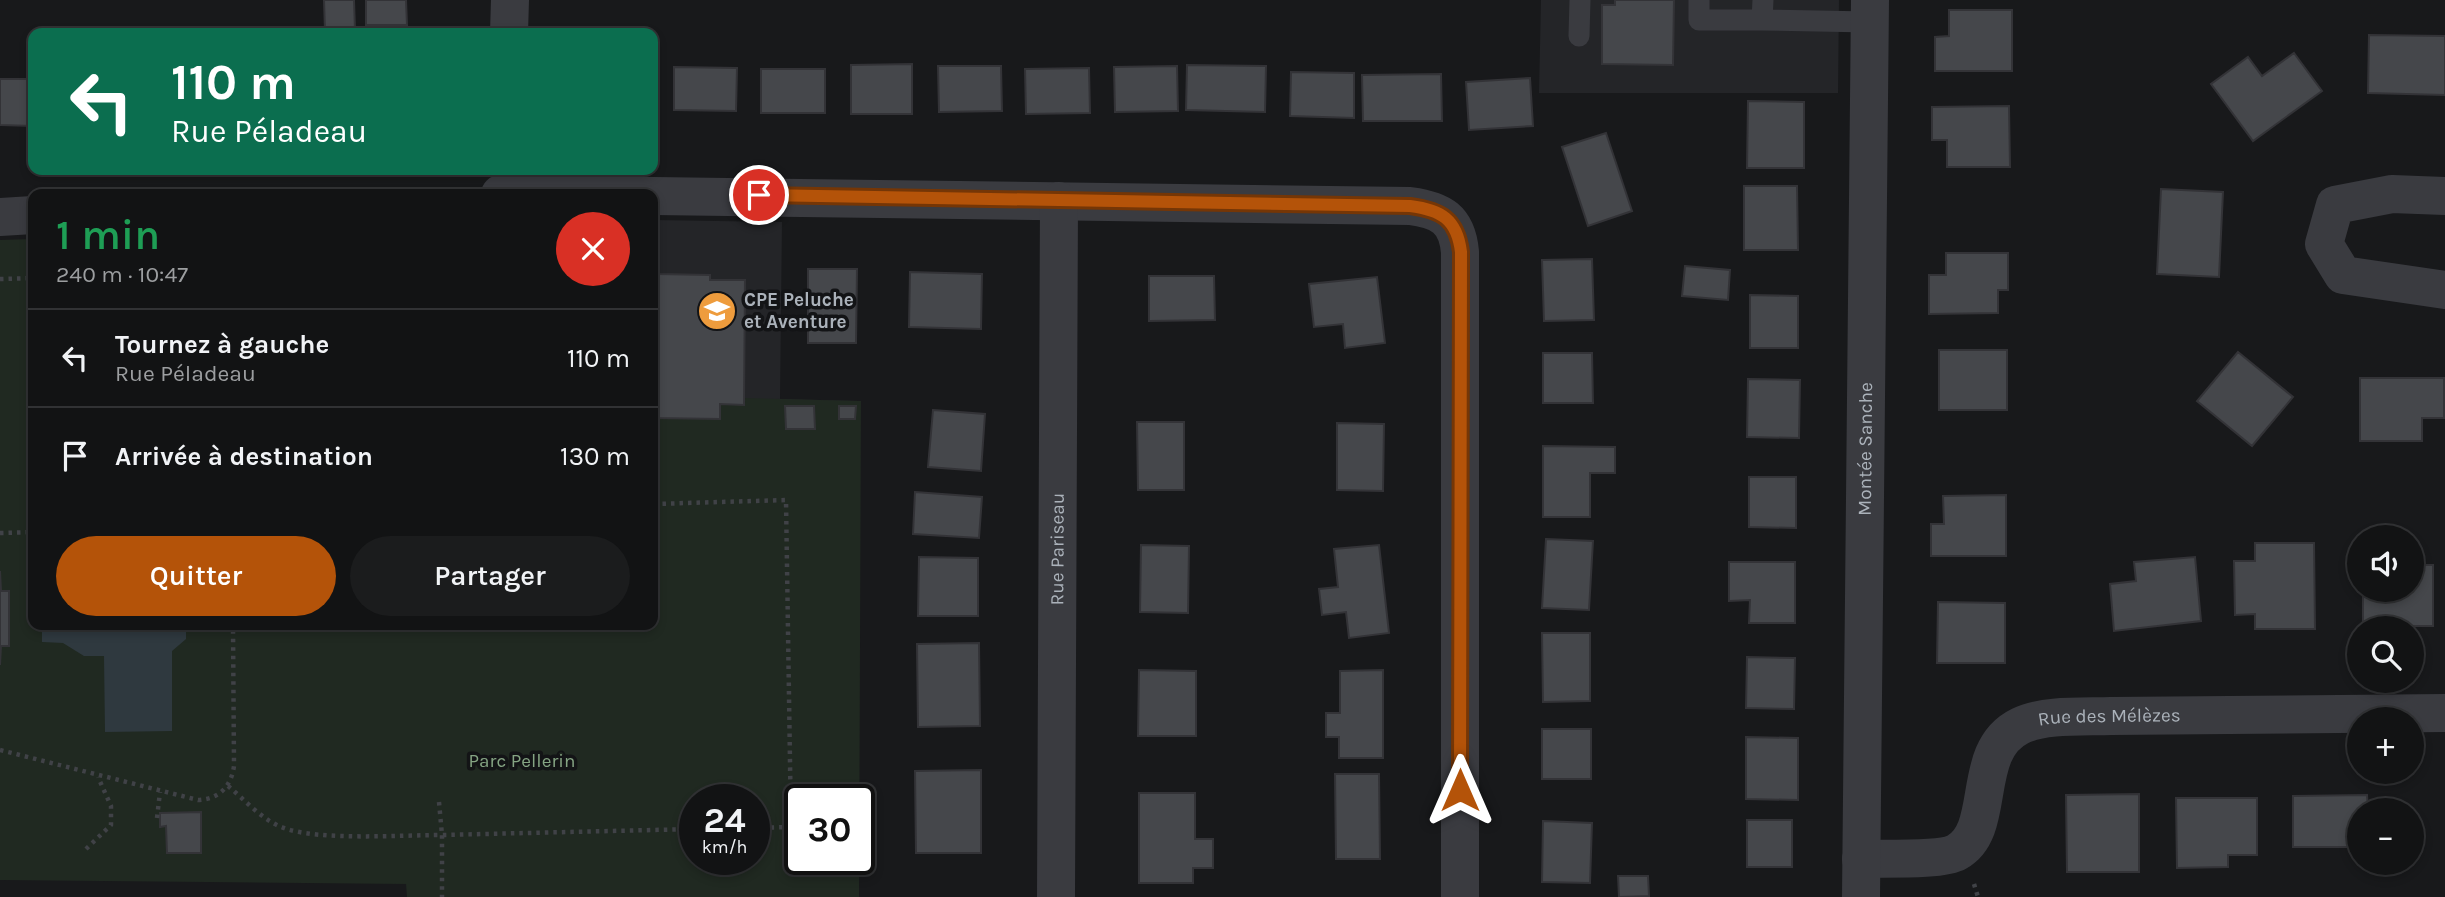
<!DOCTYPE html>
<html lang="fr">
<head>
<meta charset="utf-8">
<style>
	body { margin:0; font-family:Karla,sans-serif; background:#1b1c1d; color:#f1f3f6; height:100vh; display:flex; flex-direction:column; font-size:26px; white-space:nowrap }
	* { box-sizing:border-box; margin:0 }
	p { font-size:23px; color:#9c9ea0 }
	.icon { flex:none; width:38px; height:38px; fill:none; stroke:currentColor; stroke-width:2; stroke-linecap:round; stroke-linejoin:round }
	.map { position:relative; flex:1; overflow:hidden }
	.side { position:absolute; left:28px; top:189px; width:630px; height:441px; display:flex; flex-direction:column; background:#121314; border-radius:14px; box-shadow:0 4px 10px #0003,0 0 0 2px #313234 }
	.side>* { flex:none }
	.guide { position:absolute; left:28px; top:28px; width:630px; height:147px; border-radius:14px; box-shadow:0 4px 10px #0003,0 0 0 2px #313234; background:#0b6e4f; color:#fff; overflow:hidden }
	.controls { position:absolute; left:2347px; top:525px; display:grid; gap:14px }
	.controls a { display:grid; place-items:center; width:77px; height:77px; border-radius:50%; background:#121314; box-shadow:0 4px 10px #0003,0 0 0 2px #313234; font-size:35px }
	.speed { position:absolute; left:679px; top:784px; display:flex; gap:14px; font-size:35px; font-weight:700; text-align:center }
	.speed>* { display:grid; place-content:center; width:91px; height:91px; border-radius:50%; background:#121314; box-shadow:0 4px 10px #0003,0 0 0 2px #313234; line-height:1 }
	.speed small { font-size:18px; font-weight:400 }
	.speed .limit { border:4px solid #111; border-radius:10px; background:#fff; color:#111 }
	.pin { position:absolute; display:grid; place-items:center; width:60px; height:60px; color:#fff; margin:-30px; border:4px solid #fff; border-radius:50%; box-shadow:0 2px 7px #0007 }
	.me { position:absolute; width:77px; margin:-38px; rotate:0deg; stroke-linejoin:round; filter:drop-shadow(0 0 5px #0008) }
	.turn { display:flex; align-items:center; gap:24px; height:147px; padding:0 28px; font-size:32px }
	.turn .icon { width:91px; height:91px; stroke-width:2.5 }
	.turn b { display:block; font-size:49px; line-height:60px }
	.round { display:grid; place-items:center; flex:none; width:74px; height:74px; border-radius:37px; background:#1b1c1d }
	.head { display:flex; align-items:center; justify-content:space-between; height:119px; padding:0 28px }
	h1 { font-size:42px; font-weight:600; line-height:52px; color:#1e9e55 }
	.primary-button { display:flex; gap:14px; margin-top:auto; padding:14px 28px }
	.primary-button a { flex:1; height:80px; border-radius:42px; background:#b45309; color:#fff; font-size:28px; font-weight:600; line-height:80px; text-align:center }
	.primary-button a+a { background:#1b1c1d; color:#f1f3f6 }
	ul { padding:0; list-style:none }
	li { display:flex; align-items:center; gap:21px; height:98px; padding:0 28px; border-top:2px solid #313234 }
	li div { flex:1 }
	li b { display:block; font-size:26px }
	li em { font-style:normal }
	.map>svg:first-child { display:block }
</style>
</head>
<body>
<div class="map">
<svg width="2445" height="897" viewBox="0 0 2445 897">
	<rect width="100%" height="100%" fill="#18191b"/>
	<path fill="#242528" d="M1541,0H1839L1838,93H1539Z
		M653,220L782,222L780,399L861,401L653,478Z"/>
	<path fill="#202921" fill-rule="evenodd" d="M33,239V625H653V418L719,419L720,404L743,405L744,398L861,401L859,897H407L406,884L0,880V240ZM695,800H754V859H695ZM800,800H859V859H800Z"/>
	<path fill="#2f393f" d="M42,625H183L186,629V639L172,651V731L105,732L104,656H84L63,643L42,642Z"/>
	<path fill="#45474b" stroke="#333337" stroke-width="2" d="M324,0H354L355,30L325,31Z
		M366,0H406L407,25H366Z
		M1615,0H1674L1673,65L1602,64V5H1615Z
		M1949,10H2012V71H1935V37L1949,36Z
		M2369,35L2445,36V95L2368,93Z
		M2294,53L2322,91L2253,141L2211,84L2248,57L2262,76Z
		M912,64V114H851V65Z
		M1187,65L1266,66L1265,112L1186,110Z
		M938,66H1001L1002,111L939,112Z
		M1177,66L1178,111L1115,112L1114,67Z
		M674,67L737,68L736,111L674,110Z
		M1089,68L1090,113L1026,114L1025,69Z
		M761,69H825V113H761Z
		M653,72H658L654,118H653Z
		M1291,72L1354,73V118L1290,116Z
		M1441,74L1442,121H1363L1362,75Z
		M1530,78L1533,126L1469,130L1466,82Z
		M0,79H33V126L0,125Z
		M1748,101L1804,102V168H1747Z
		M2009,106L2010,167H1947V140H1932V107Z
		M1606,133L1632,211L1588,226L1562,147Z
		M1744,186H1797L1798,250H1744Z
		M2161,189L2223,192L2219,277L2157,274Z
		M1946,253H2008V290H1998V313L1929,314V275H1946Z
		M1592,259L1594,320L1544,321L1542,260Z
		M653,263H659V274L710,275V280H745L744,405L720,404V419L653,418Z
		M1685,266L1730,270L1728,300L1682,296Z
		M808,269H857L856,343H808Z
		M910,272L982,274L981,329L909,327Z
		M1149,276H1214L1215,320L1149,321Z
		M1377,277L1385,343L1345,348L1343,324L1314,327L1309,284Z
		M1750,295L1798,296V348H1750Z
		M1939,350H2007V410H1939Z
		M2238,352L2293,397L2252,446L2197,401Z
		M1543,353H1592L1593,403H1543Z
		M2360,378H2444V418H2422V441H2360Z
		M1748,379L1800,380L1799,438L1747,437Z
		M785,406H814L815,429H786Z
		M839,406H856L855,419H839Z
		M933,410L985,414L981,471L928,467Z
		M1137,422H1184V490H1138Z
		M1337,423L1384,424L1383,491L1337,490Z
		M1543,446L1615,447V473H1590V517H1543Z
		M1749,477H1796V528L1749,527Z
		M915,492L982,497L979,538L913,534Z
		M2006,495V556H1931V524H1944L1943,496Z
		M1546,539L1593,541L1589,610L1542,608Z
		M2255,543H2314L2315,629H2255V614L2235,615L2234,561H2255Z
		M1141,545L1189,546L1188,613L1140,612Z
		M1379,545L1389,633L1349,638L1346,612L1322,615L1319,589L1338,587L1334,549Z
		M919,557L978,558V616H918Z
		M2195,557L2201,621L2114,631L2110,584L2136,581L2134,562Z
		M1729,562H1795V623H1749L1750,600L1729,601Z
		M2412,565H2433V626H2363V590H2412Z
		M0,571L1,591H9V646H1L0,665Z
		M1938,602L2005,603V663H1937Z
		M1542,633H1590V701L1543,702Z
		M979,643L980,726L918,727L917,644Z
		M1747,657L1795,658L1794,709L1746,708Z
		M1139,670L1196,671V736H1138Z
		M1383,670V758H1339V737H1326V713H1340V671Z
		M1542,729H1591V779H1542Z
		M1746,737L1798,738V800L1746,799Z
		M981,770V853H916L915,771Z
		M1335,774H1379L1380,859H1336Z
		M1139,793H1195V839H1213V868H1193V883H1139Z
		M2139,794V872H2067L2066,795Z
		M2367,795L2368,810H2359V847H2293V796Z
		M2176,798H2257V855H2228V867L2177,868Z
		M201,812V853H167L166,826L160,827V813Z
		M1747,820H1792V867H1747Z
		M1543,821L1592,823L1590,883L1542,882Z
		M1618,876H1648L1649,896L1619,897Z"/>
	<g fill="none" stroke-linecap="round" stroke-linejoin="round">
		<path stroke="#404247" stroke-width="4.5" stroke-dasharray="3.5 5" stroke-linecap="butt" d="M0,279L33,278
			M654,504L786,500L791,827L754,828
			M0,533L33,532
			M0,750L198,800C219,799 231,787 234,766L233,625
			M228,786C245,800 263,821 284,828C319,841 401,835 442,835V897
			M439,802L442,835L695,829
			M157,818L160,792
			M86,849L111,825V806L98,777
			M1974,884L1978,897"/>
		<path stroke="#3a3b40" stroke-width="21" d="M1699,0V20H1762
			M1763,0L1762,20L1869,22
			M1579,36L1580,0"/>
		<g stroke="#3a3b40" stroke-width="38">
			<path d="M509,33L510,0"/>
			<path d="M500,194L1410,206C1441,210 1457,219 1460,252V897"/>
			<path d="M2445,196L2392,194L2335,205L2324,244L2343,275L2445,290"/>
			<path d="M0,217L33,215"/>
			<path id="s1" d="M1861,859C1882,858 1942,861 1957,852C1998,829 1969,751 2020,726C2045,714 2084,717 2111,716L2445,713"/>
			<path id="s2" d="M1056,897L1059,201"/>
		</g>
		<path stroke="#3a3b40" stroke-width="38" id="s3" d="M1861,897L1870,0"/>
	</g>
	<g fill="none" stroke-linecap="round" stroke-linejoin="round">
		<defs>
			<path id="route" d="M759,195L1410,206C1441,210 1457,219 1461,252L1460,790"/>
		</defs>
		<use href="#route" stroke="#753606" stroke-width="18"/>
		<use href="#route" stroke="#b45309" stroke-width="12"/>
	</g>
	<defs>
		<symbol id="school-disc" viewBox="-11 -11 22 22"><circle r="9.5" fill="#ee9c3d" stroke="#131416"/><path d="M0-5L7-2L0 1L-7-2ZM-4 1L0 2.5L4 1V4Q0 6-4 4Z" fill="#fff"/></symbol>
	</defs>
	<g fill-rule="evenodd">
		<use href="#school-disc" x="695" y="289" width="44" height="44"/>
	</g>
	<g text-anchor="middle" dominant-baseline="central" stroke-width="7" stroke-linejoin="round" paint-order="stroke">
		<g font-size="19" font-weight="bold" fill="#abb2ba" stroke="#131416" text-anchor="start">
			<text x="744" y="300">CPE Peluche<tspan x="744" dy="22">et Aventure</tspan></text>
		</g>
		<g font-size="19" fill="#abb2ba" stroke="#131416">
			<text stroke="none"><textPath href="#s3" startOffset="448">Montée Sanche</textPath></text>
			<text stroke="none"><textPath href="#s2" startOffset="348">Rue Pariseau</textPath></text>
			<text stroke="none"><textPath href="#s1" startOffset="334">Rue des Mélèzes</textPath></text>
		</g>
		<g font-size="19" fill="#85a483" stroke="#131416">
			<text x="522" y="761">Parc Pellerin</text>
		</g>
	</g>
</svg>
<div class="controls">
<a><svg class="icon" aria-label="sound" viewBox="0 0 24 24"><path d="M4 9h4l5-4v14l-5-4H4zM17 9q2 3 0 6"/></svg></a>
<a><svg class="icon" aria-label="search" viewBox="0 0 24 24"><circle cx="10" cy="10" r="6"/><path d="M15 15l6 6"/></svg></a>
<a>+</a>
<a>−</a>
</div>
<div class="speed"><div>24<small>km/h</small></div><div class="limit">30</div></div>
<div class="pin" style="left:759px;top:195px;background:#d93025"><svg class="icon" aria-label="arrive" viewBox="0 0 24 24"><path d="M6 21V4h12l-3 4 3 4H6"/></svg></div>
<svg class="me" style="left:1460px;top:790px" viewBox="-20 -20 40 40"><path d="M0-17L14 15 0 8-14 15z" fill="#b45309" stroke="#fff" stroke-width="4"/></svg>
<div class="guide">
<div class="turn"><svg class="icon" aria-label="left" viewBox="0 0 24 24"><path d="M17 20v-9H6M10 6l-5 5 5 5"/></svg><div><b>110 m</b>Rue Péladeau</div></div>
</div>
<section class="side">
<div class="head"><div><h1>1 min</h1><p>240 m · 10:47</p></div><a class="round" style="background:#d93025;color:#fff"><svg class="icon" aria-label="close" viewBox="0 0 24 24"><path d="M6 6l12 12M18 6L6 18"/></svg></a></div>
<ul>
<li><svg class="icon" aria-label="left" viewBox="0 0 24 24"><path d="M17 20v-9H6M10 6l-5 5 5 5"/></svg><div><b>Tournez à gauche</b><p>Rue Péladeau</p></div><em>110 m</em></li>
<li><svg class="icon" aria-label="arrive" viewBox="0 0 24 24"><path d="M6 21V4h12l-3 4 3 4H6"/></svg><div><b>Arrivée à destination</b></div><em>130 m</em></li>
</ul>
<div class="primary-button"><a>Quitter</a><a>Partager</a></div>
</section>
</div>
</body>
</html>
